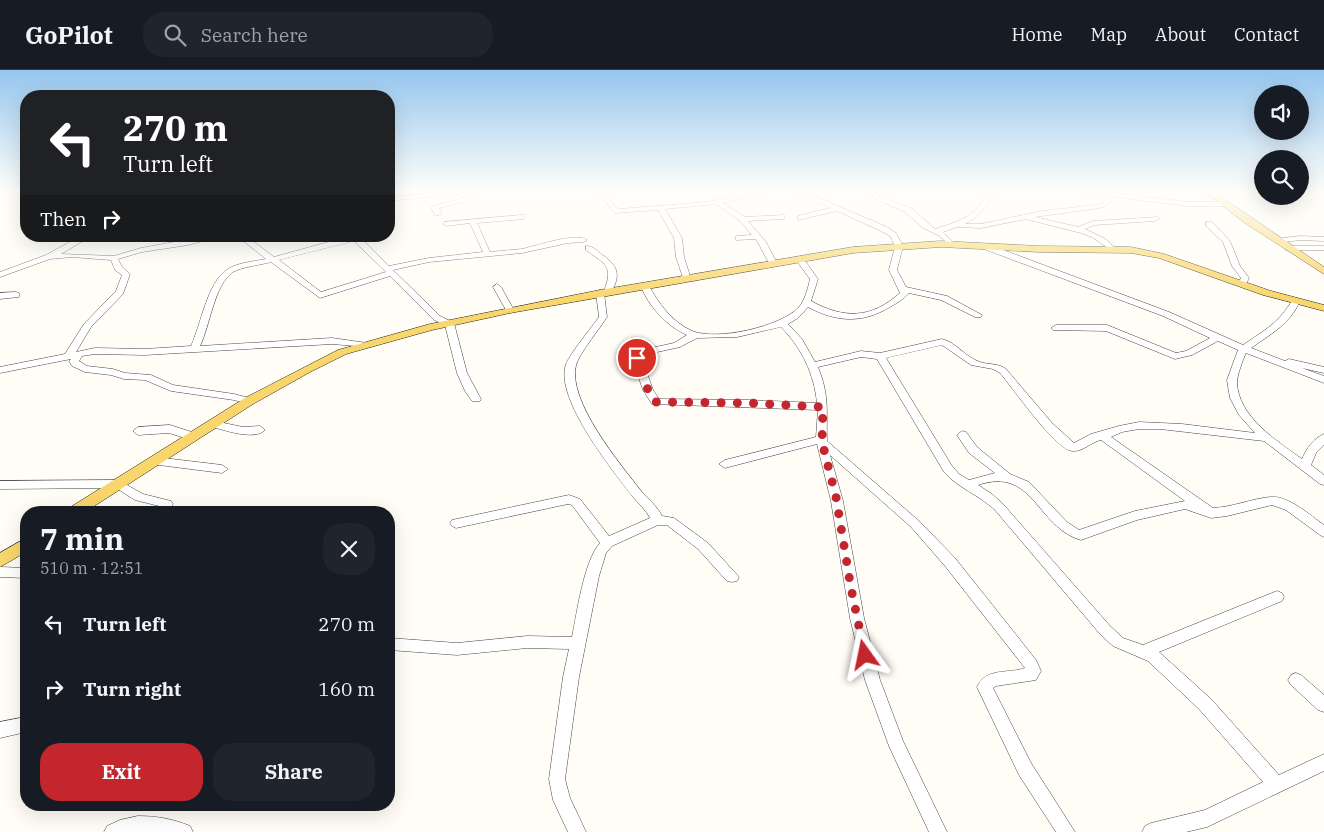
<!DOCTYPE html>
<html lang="en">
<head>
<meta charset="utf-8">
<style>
	body { margin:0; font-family:"IBM Plex Serif",serif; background:#20242c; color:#f1f3f6; height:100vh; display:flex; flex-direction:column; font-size:19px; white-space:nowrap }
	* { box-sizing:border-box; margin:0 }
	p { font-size:16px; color:#9ea1a6 }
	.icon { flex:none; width:28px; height:28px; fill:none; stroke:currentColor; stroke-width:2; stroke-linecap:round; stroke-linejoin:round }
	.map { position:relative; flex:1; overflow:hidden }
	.panel { position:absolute; left:20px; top:436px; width:375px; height:305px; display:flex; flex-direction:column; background:#171b24; border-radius:20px; box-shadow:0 5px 20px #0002 }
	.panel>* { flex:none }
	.guide { position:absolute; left:20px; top:20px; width:375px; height:152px; border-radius:20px; box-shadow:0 5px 20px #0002; background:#202124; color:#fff; overflow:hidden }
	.buttons { position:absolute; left:1254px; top:15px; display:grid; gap:10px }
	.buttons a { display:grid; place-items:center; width:55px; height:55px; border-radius:50%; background:#171b24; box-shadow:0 5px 20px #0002; font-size:25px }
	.pin { position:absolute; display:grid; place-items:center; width:42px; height:42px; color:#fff; margin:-21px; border:2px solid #fff; border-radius:50%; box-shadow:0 1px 5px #0007 }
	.me { position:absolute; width:55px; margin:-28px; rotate:348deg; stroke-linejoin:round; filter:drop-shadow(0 0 4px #0008) }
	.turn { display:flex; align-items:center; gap:18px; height:105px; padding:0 20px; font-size:22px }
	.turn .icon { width:65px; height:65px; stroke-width:2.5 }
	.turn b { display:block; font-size:35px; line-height:42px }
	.then { display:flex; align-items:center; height:48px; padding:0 20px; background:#0003; gap:10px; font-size:19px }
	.round { display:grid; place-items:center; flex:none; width:52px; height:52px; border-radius:20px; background:#20242c }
	.summary { display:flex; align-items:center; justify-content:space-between; height:85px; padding:0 20px }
	h1 { font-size:30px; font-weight:700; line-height:38px }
	.button { display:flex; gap:10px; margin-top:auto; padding:10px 20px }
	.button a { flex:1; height:58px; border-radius:20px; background:#c4262e; color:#fff; font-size:20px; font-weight:700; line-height:58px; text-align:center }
	.button a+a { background:#20242c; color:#f1f3f6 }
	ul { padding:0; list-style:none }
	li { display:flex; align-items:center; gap:15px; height:65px; padding:0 20px }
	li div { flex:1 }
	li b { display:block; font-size:19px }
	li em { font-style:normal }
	header { display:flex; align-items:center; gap:30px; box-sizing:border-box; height:70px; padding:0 25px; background:#171b24; border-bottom:1px solid #363941 }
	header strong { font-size:24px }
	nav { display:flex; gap:28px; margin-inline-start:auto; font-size:18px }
	.search { width:350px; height:45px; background:#20242c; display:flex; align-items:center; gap:12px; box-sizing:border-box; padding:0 18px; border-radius:20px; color:#9ea1a6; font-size:19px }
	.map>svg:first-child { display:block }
</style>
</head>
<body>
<header>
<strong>GoPilot</strong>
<div class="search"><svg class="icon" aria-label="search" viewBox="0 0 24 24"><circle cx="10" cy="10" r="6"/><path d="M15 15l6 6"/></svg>Search here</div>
<nav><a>Home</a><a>Map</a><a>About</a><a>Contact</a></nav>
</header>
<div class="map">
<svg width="1324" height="762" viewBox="0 0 1324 762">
	<rect width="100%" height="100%" fill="#fffdf5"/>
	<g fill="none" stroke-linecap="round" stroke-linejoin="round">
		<defs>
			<path id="minor" d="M439,122H462L459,124L389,131V127Z
				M463,122H470L472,125L464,132L439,138L442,144L435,146L431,137L433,136L460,129L465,125Z
				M599,122H605L615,137L619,139L708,132L751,122H763L723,133L745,147L784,145V149H781L748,151L766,172L778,195L771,197L756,169L736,170V166L752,165L740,151L716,134L665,139L682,168L684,187L691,209L690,211H684L676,187L674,168L658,140L615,143L611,139Z
				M796,122H805L887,157L896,163L903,176L897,200L906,217L947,226L982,245L981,247H975L941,230L909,223C904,229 897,233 890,237C862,254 836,252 808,237L798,248L788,254L802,269L815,292L861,281L880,283L942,269C957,273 965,287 980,292C989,295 998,293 1006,299L1052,353L1074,373L1091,364L1119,356L1139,352L1182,354L1255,363L1239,345L1230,328L1227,310L1238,280L1218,271L1192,285L1175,289L1106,261L1053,260L1051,258L1056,255H1107L1176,283L1186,281L1210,268L1163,246L984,179V175H990L1169,242L1243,275C1266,259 1278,254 1293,229H1299L1300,231C1290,254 1271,264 1251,278L1285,291L1289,289L1324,297V303L1302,298L1324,306V313L1246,283C1243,289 1237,306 1237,312C1238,347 1277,371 1302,389C1306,379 1314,368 1324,364V375L1316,383L1311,395L1324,405V415L1320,414L1264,371L1160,359H1139L1122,362L1111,367L1213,438C1233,437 1251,429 1270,427C1288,425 1311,446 1324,455V467L1320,465L1286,440L1272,435L1227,446L1211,448L1185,439L1137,450L1081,470C1036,457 1034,396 978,415L992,424L1003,434L1110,556L1123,568L1143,575L1272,523L1277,521L1282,523L1284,527L1282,531L1159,582L1211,629L1279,705L1324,684V701L1207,757L1186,762H1142L1145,756L1151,753L1205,740L1263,712L1199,639L1148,591L1113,576L1100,564L995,440C979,425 958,418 944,402L877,289L861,287L818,297C830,327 826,341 827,371L919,451L955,488L1036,590L1041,601L1036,610L996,616L993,618L1031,693L1075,762H1056L1019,705L977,617C986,597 1009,604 1025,598L945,496L911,457L830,385L843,431L864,548L880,610L903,671L947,762H929L889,676L865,610L850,548L831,431L817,374L725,398L719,394L725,390L816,367L818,340L652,334L643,320L632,288L642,280L674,273L687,265C668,257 648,236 641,216L645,213L648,214C658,233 672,252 692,261C716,271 781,257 799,237C805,230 808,218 810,209L796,190L800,188H803L818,209L811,231C844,249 871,249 900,223L889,200L895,176L890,166L881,161L837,141L798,150V146L830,138ZM781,257C802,278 814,304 817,333L748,330L659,329L653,320L642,289L648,284L680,277L697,268L737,267ZM942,275L971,295L993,299L1000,303C1013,318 1054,378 1072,381C1083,382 1091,372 1101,370L1185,431L1135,441L1079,460L1067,452L1029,412L1010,404L977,377L966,362L962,361L957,365L969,383L995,403L969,410L959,404L952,396L886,288Z
				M875,122H882L879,126L911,138L935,159C957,152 979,146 986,122H992C988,138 979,146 965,154H981L1042,141L1096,135L1103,133L1107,126L1089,124L1086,122H1105L1188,132H1223L1226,134L1223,136H1188L1114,127L1107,135L1099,138L1035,147L1078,157L1093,151L1158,147L1159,149L1155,151L1094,155L1085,159L1107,170L1116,179L1112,181L1092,167L1081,163L1026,149L981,158L957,157L943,162L955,174L951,176L938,165L923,158L905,142L873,128L872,127Z
				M521,145H524V149L477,153L490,182C501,181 511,180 522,179C536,176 576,162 587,170L583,172L568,173L522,183L429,192L393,200L440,246L454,253L467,303L481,329L480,331H472L465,321L457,303L445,255L434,250L390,206L320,228L271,192C261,195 241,197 233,202C214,215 210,256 200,276L332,268L367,273V277L332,274L145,285L95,284L82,286L79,291L87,296L113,299L125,303L151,305L173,315L234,324L253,329L254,331L249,334L234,330L171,321L145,310L124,309L111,305L85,302L72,296L69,291L71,289L0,303V297L65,284L84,254L116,221L122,205L115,200L111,190L72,187L50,189L0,207V202L46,185L81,166H91L61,184L114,186L141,178L207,166H222L188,175L142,182L118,189L122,197L130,204L123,224L91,257L76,282L95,278L145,279L191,276C201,255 207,212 228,199C236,193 256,191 266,189L237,166H246L274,187L350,166H359L389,196L429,188L483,182L470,153L447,156L443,154L444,152ZM354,171L386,202L321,222L279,190Z
				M1206,152H1212L1230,171L1240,196L1249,208L1245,216H1239L1238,214L1241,208L1232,196L1223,172L1206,156Z
				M1300,166L1324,167V171L1300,170L1277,173L1273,171L1277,169Z
				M586,176C592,176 595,179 600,183C617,195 622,203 611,223L608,224L604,221C614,196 605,194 586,180Z
				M1286,176H1324V180H1286Z
				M497,214L501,217L514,240L513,242L510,243L506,240L493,217Z
				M600,220L604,223L607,247C600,258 579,284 576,295C567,331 621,395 642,422C649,430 657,436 662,446L674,448L708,473L739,507L737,511L732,512L727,511L698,479L667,455H658L612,476L606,483L599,506L579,607L565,709L570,728L586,762H568L553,730L549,709L563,607L569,579L527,578L457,585L389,580V568L457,573L527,566L572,567C577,542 584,491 600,473L572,435L568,434L456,458L452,456L450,453L452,450L569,425L580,429L609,466L650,448C646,440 639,434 633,427C613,401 554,328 566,294C570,284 591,258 599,247L596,223Z
				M16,222L19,223V227L0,229V223Z
				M214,351L243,357L260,356L265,360C255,371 223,360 210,356L209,354L210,352Z
				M170,355L198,364L200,367L194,371L169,363L138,365L133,361L138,357Z
				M155,387L222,395L228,399L222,403L151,394L149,391L151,388Z
				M118,410L143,424L171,431L173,434L171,437L167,438L135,430L116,418L0,419V411Z
				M0,497L26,498V508L0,507Z
				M1296,603L1301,605L1324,625V642L1318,640L1291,615L1288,610L1291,605Z
				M26,647V662L0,668V652Z
				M138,746C157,746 173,749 190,756L193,762H104L107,756L120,750Z"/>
			<path id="major" d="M1205,122H1214L1324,197V204L1245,153Z
				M941,171L1039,176L1131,177L1164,184L1271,221L1324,235V241L1263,225L1159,188L1131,183L1039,182L941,177L853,183L510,243L432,260L346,284L310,302L253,334L85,442H66L69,438L245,328L338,280L430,254L600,220L853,177Z
				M26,468V482L0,497V483Z"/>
		</defs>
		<use href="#minor" stroke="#444" stroke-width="1"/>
		<use href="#major" stroke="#222" stroke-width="1"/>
		<use href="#minor" fill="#fff" fill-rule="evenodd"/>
		<use href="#major" fill="#f9d66b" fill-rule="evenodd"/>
	</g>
	<linearGradient id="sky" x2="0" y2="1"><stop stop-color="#95c6ee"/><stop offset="0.53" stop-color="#fffefa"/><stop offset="1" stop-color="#fffefa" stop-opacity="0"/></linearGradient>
	<rect width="1324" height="229" fill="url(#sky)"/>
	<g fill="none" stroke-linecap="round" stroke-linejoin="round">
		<path stroke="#c4262e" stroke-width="9" stroke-dasharray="0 16.2" d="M637,288L648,320L656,332L748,333L823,337L822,372L836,427L851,518L865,585"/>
	</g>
</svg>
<div class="buttons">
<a><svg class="icon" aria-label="sound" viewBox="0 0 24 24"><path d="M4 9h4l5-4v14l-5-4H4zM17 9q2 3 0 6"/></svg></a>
<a><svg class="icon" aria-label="search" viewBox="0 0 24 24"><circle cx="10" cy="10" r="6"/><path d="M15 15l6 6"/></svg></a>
</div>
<div class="pin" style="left:637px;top:288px;background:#d93025"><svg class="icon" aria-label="arrive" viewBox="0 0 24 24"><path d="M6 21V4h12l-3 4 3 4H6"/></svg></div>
<svg class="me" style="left:865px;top:585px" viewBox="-20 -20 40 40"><path d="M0-17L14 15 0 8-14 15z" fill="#c4262e" stroke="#fff" stroke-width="4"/></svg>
<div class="guide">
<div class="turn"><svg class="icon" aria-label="left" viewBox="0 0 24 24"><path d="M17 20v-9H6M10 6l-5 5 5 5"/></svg><div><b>270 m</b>Turn left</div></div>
<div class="then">Then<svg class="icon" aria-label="right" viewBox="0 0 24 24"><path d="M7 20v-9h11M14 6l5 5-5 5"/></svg></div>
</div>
<section class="panel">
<div class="summary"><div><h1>7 min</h1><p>510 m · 12:51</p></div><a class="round"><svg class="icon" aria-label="close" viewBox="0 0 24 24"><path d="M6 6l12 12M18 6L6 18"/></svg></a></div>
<ul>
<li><svg class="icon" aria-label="left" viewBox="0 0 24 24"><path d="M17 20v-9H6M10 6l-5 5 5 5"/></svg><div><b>Turn left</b></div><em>270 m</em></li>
<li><svg class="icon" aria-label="right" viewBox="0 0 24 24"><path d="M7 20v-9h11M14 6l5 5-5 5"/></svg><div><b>Turn right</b></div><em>160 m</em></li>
</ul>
<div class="button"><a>Exit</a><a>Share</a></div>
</section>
</div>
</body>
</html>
